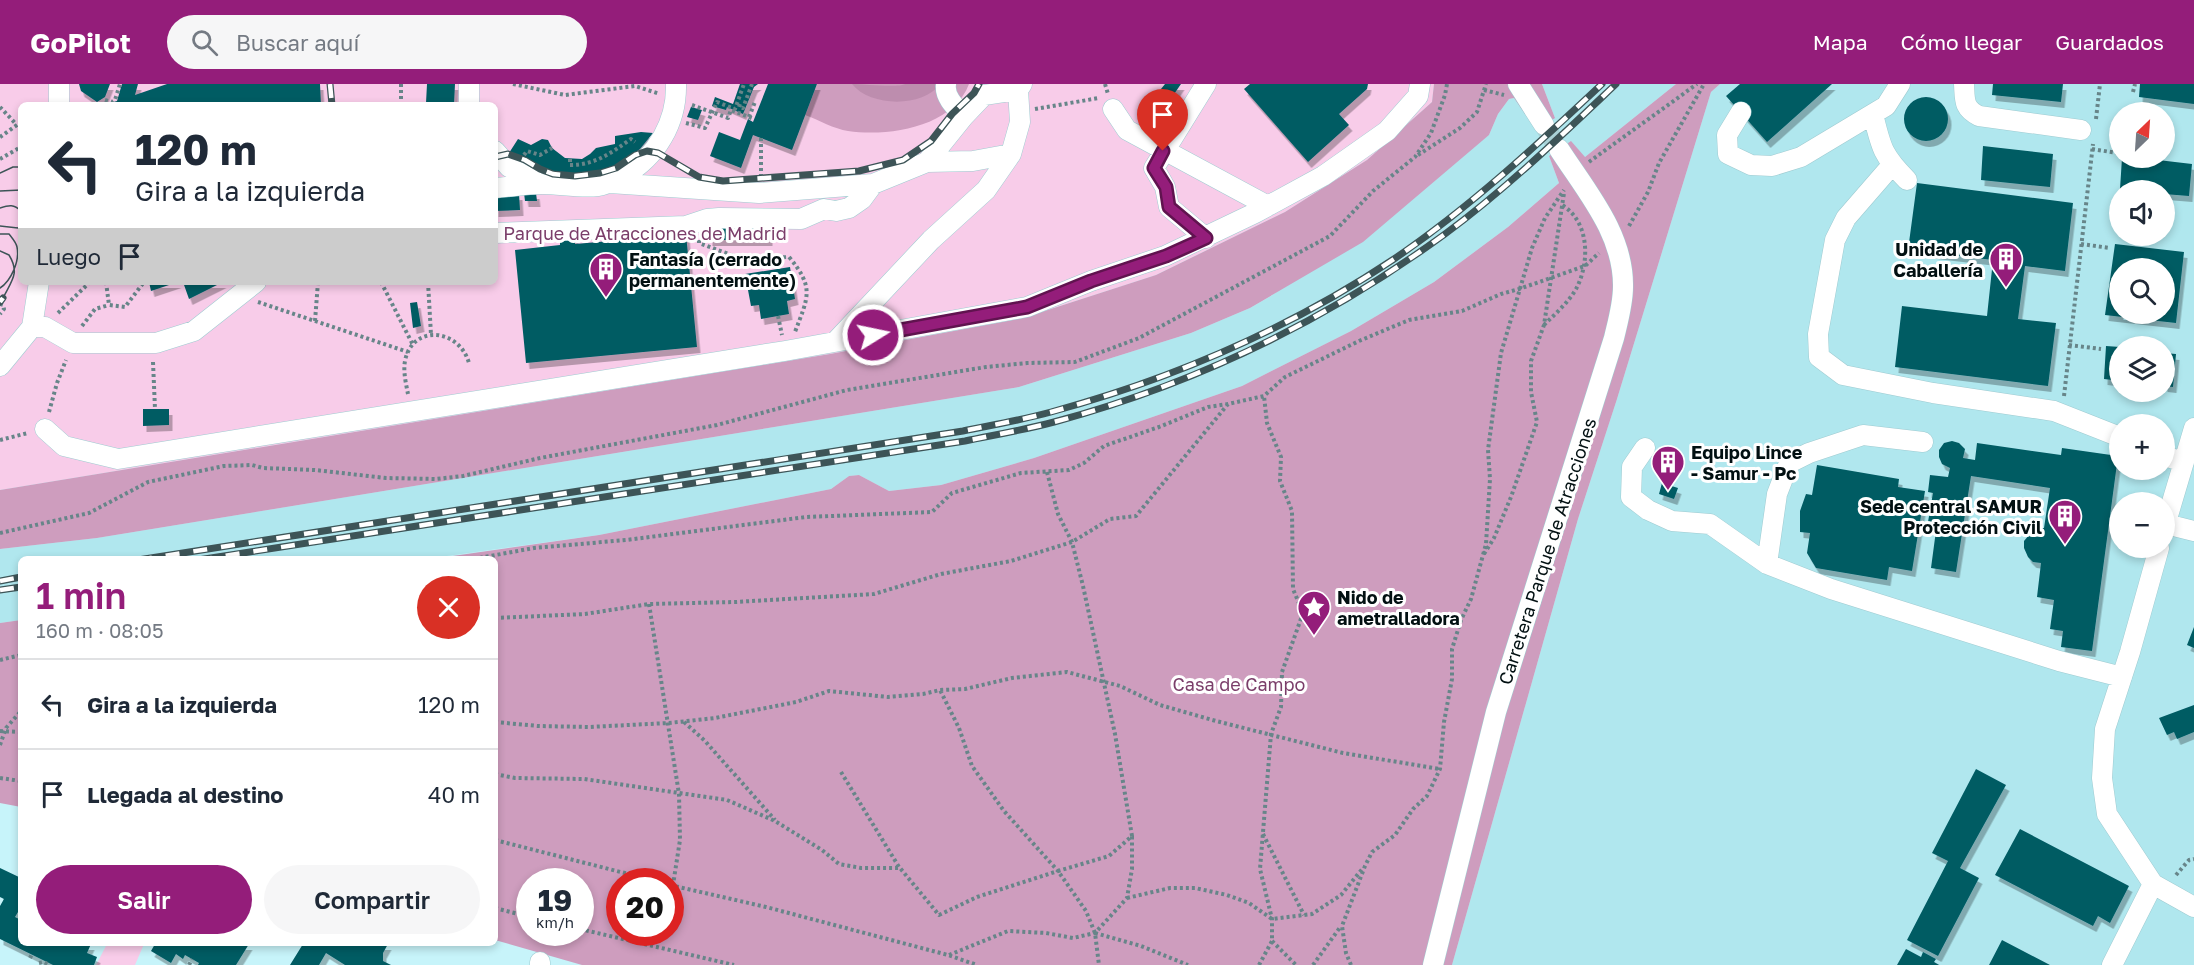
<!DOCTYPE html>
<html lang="es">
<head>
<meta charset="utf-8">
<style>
	body { margin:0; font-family:"Golos Text",sans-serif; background:#f6f6f7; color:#1f2937; height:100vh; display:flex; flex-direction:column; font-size:22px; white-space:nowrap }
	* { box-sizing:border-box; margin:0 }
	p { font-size:20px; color:#747a83 }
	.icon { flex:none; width:33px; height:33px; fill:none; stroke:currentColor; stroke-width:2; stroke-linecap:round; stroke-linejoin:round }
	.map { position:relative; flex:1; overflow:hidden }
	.sheet { position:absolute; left:18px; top:472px; width:480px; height:390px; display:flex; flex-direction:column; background:#fff; border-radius:9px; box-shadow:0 3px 9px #0003 }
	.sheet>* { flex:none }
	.guide { position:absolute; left:18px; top:18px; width:480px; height:183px; border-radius:9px; box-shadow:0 3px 9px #0003; background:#fff; color:#1f2937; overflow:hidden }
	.needle { width:39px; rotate:25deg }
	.tools { position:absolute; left:2109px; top:18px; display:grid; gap:12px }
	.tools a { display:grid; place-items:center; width:66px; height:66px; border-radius:50%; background:#fff; box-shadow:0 3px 9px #0003; font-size:30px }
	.speed { position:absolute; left:516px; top:784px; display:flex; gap:12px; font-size:30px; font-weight:700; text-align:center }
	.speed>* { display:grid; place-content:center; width:78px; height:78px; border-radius:50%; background:#fff; box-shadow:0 3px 9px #0003; line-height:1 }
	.speed small { font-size:15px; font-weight:400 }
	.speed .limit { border:9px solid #d22; background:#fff; color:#111 }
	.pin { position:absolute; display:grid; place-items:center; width:51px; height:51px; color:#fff; margin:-62px -26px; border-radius:50% 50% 50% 0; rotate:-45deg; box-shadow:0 0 6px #0007 }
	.pin .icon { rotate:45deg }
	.me { position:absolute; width:66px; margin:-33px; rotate:80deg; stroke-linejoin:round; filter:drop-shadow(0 0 4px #0008) }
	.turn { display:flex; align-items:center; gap:21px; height:126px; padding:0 18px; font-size:27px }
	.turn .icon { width:78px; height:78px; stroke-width:2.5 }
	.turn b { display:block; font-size:42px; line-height:51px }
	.then { display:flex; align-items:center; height:57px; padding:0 18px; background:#0003; gap:12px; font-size:22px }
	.round { display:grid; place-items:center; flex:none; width:63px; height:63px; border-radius:32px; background:#f6f6f7 }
	.headline { display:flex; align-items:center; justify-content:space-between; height:102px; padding:0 18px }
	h1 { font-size:36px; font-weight:600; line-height:45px; color:#941d7a }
	.action { display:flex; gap:12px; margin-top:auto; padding:12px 18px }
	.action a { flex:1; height:69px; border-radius:36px; background:#941d7a; color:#fff; font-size:24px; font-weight:600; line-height:69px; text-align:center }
	.action a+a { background:#f6f6f7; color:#1f2937 }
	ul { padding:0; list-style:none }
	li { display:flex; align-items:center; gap:18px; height:90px; padding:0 18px; border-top:2px solid #e0e1e3 }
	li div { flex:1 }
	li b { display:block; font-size:22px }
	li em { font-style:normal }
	header { display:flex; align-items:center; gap:36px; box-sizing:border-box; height:84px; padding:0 30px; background:#941d7a; color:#fff }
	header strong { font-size:28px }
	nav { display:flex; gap:33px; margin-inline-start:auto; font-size:21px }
	.search { width:420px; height:54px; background:#f6f6f7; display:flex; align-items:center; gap:15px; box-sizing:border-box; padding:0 21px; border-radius:33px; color:#747a83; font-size:22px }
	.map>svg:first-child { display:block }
</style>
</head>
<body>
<header>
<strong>GoPilot</strong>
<div class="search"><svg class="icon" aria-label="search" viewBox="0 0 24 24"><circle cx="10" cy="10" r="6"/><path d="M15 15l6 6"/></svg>Buscar aquí</div>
<nav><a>Mapa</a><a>Cómo llegar</a><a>Guardados</a></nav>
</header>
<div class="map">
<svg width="2194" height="881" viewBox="0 0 2194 881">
	<defs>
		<filter id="shadow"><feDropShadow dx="3.5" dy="6" stdDeviation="0" flood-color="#0004"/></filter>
	</defs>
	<rect width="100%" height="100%" fill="#c7f4fa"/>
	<path fill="#b0e7ee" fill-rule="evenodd" d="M1542,0H1676L1585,73L1549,72L1559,99L1508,143L1434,198L1351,247L1242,302L1034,374L941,401L889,407L859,391L849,392L831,405L599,451L425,475L21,476V536L0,539V465L97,454L1019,303L1191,249L1250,224L1271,212L1489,51L1498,30L1509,15L1514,14L1555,34Z
		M1720,0H2194V881H1452L1578,435L1617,315L1711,8ZM2120,28H2164V74H2120ZM2120,106H2164V152H2120ZM2120,184H2164V230H2120ZM2120,262H2164V308H2120ZM2120,340H2164V386H2120ZM2120,418H2164V464H2120Z"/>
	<path fill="#f8cce9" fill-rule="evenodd" d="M0,0H1434L1432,18L1367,76L1285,128L1156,191L1023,234L830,270L0,406ZM21,21H495V198H21Z
		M107,860H144L135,881H96Z"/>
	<path fill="#ce9dbe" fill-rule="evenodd" d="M817,0H969C953,43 889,53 848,47C834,45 819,36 805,31Z
		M1434,0H1542L1555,34L1536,46L1514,14L1509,15L1498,30L1489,51L1363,158L1250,224L1191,249L1019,303L97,454L0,465V406L830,270L1023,234L1156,191L1285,128L1367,76L1432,18Z
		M1676,0H1720L1711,8L1617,315L1578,435L1452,881H582L495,856V476H425L599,451L831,405L849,392L859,391L889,407L941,401L1034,374L1242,302L1351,247L1434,198L1508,143L1559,99L1549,72L1571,57L1585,73ZM530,798H580V849H530ZM620,798H670V849H620Z
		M21,536V723L0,719V539Z"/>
	<path fill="#bd8dae" d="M852,0C864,0 898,4 905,0H940C923,24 870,23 852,0Z"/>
	<path fill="#045b64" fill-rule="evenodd" filter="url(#shadow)" d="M79,0H110L105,13L97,18L81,7Z
		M122,0H138L135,11L167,0H320L321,21H110V19L117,17Z
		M427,0H455L454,20L426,19Z
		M740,0H758L754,3L743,30L727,23L726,26L712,22L715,13L733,20Z
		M768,0H817L792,66L753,51L741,84L710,72L719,48L740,56L748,35L753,38Z
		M1165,0H1181L1172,13L1161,5Z
		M1250,0H1368L1367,5L1339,30L1349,41L1308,78L1244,5Z
		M1740,0H1832L1767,58L1726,12Z
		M1993,0H2063L2061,18L1992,11Z
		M2140,0H2194V20L2139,13Z
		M1904 35a22 22 0 1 1 44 0a22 22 0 1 1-44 0Z
		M691,23L702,26L698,36L687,33Z
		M641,48L653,49L640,65L619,81L600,89L575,92L553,90L509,69L518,55L531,61L542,55L548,56L552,64L565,74L582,75L590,70L596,64L615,60V52Z
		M1983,62L2053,70L2050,103L1981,96Z
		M2122,74H2141L2192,80L2189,112L2164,110V106L2120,105Z
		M1917,99L2073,119L2065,187L2025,182L2018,235L2056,239L2048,302L1895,283L1902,222L1987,232L1993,176L1908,166Z
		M524,109H536L537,117H525Z
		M519,110L520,126L495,127V111Z
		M709,138H769V156H709Z
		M644,146L686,150L697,263L526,279L515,166L560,161V153L575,152V160L644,154Z
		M2115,160L2184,168L2176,239L2105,231ZM2120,184H2164V230H2120Z
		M790,183L795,215L787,217L789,230L761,235L759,221L751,222L745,190Z
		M149,198H178L151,207Z
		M183,198H223L189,215Z
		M417,218L421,242L413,244L410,219Z
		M2106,262L2120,263V297L2104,295Z
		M2164,269L2176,270L2173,303L2164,302Z
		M143,325H169V341L143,342Z
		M1952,357L1959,359L1965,365L1963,374L1975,376L1977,359L2061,371L2062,364L2118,372L2092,567L2061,563L2063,547L2050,545L2054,516L2037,513L2041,479L2033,478L2028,473L2024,464V457L2034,445L2044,444L2050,404L1971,392L1956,488L1931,484L1937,439L1928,438L1933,409L1928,408L1930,391L1948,393L1950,384L1942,380L1939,373V366L1944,359Z
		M1817,381L1899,395L1898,403L1925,407L1912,487L1889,483L1887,496L1816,484L1807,469L1810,449L1800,448V427L1806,410L1812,411Z
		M1662,399L1678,404L1674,415L1659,410Z
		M2194,543V564L2187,561Z
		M2194,621V648L2177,655L2174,648L2167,651L2159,634Z
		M1976,685L2006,701L1960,784L1979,794L1938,872L1907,856L1948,777L1932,769Z
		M2020,745L2129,802L2110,839L2098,832L2093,842L1995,791Z
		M0,784L21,794V823L15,833L21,836V860H91L87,869L97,873L94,881H53L0,855V822L4,815L0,813Z
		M2002,856L2050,881H1989Z
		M155,860H249L236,881H198L199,879L185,871L183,875L176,870L171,879L151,867Z
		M303,860H388L383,869V877L391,881H345L326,869L319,881H290Z
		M1906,865L1921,873L1923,868L1936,875L1934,878L1939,881H1897Z"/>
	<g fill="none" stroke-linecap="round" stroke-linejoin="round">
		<path stroke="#a9d2d7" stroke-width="20" stroke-dasharray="20 10" stroke-linecap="butt" d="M1544,41L1559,65"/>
		<defs>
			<path id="minor" d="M59,0V21
				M946,0C944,13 955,23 964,32
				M1206,0L1154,84L1165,103L1169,123L1206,154
				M1518,0L1544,41
				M1964,0C1965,16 1963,24 1979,32L2081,46
				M469,21V0
				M1113,25L1127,46L1268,122
				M1741,28L1727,51L1728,70L1751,81L1772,82L1801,73L1886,22L1900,0
				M1873,30C1881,63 1882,71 1907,96
				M495,67L509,83L540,100
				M927,78L973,77L1011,70
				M1892,81L1846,134L1835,156L1818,250L1819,273L1843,291L1933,309L2054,327L2120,353
				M610,99L759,109L873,100L927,78L964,32L984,11L1018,6L1022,0
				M495,104C510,103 526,100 542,100C560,100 579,104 598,102C607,101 615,96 623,92C657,73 677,38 676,0
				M495,149L686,142L707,135L719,134L801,135L824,125L836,127L849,124L862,115L873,100
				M32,243H45L73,259H156L194,247L256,198
				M32,243L39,198
				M836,257L931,156L986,106L1011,70L1020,38L1018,6
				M0,282L32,243
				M45,345L64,362L118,375L785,267L1027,223L1091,197L1165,172L1255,129L1323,92L1387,47L1418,12L1420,0
				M1645,364L1632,383L1631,413L1648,426L1672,437L1710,440L1767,480L1831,505L2059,577L2122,593
				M2164,372L2184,378
				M2166,440L2194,447
				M2164,445L2194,344
				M2159,464L2130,568L2105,645L2102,694L2107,730L2153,800L2194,823
				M1767,480L1777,410L1789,379L1809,369L1863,351L1923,358
				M540,881V878
				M1433,881L1496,628L1614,254C1618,237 1623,220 1623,203C1624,150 1586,107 1559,65
				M2112,881L2153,800"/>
		</defs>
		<use href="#minor" stroke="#9fcbd1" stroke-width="21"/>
		<path stroke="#678589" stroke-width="4" stroke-dasharray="3 3" stroke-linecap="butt" d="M513,0L565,11L635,2L660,10
			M1105,0L1108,10
			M1484,6L1504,11
			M2133,8L2135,0
			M105,16L112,18L115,16L120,0
			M740,20L739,23L743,24L752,0
			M401,21V0
			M692,21L728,34L731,26L754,35
			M0,23L16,40
			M1035,25L1099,14
			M749,33L755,18
			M2096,35L2100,0
			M686,39L705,44L717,18L735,25L744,0
			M0,53L21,38
			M761,54V92
			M2092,65L2117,69
			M524,71L527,67L540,71L552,64
			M1418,71L1460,44L1477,28L1486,0
			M0,75L21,63
			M570,75V81C595,81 611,69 631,55L635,58
			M1589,78L1697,0
			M1629,142L1648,108L1659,79L1704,0
			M699,156V159L742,175L789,173C815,204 808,213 795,248
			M2081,160L2110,164
			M106,198L109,221L125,223L144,198
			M381,198L413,261
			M428,198L431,251
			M258,218L408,268
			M0,220L3,221L4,225L0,230
			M58,229L90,198
			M778,232L782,251
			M315,237L318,198
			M1544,241C1555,230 1568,219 1576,205C1590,179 1590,138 1562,121
			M82,242L95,225L109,221
			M2069,261L2101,265
			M153,278L155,325
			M408,310C406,300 403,287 405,277C412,240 459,244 469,279
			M2064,312L2093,60
			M49,328L57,299L66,276
			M0,356L28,349
			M1047,388L1058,430L1072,458L1083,502L1115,650L1132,752L1109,772L1058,787L1086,827L1095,849L1099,881
			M0,449L89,429L148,398L224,382L252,381L263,384L315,386L386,394L436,395L463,392L540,374L717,341L847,306L986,283L1027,279L1075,278L1139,254L1330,152L1373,107L1415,73L1431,49L1445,11L1447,0
			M1484,470L1494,454L1511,413L1537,338L1531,308V277L1544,241L1564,109
			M468,476L534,464L626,456L806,433L932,428L952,409L1021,389L1069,386L1084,379L1104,362L1159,343L1208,323L1228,320
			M649,520L679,710L680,756L673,801
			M495,534L585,530L649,520L735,518L874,510L941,490L1011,477L1072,458L1110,435L1136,432L1228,320L1264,312L1285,293L1359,257L1409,236L1462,227L1501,210L1519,205L1585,182L1599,169
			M0,576L21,571
			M495,638L538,642L589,643L669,639L715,634L796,618L829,607L888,613L923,610L940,606L965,605L1012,594L1067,588L1120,602L1160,621L1216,637L1343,669L1440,685
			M684,638L705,657L775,736
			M0,647L21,648
			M0,661L6,644L21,627
			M841,688L899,783
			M495,690L515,694L584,695L727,716L775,737L822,766L839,780L861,784H900L939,831L977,813L1058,787L1004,727L972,682L959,644L940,606
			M0,694L21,697
			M1263,750L1304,831
			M495,756L660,798
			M2176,791L2189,776L2194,775
			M670,801L766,823L948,871L977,881
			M1127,814L1170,804H1195L1227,811L1249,819L1272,835L1312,830L1341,811L1363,784
			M495,824L530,833
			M580,845L734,881
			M1095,849L1141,862L1188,881
			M1272,857L1296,881
			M949,871L1008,847L1046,849L1073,854L1095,849L1127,814L1132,785V752
			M30,874L32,870
			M39,879L44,878L49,881
			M189,881L192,875
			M1259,881L1272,857V835L1260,785L1271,650L1281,623L1282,588L1303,529L1293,505L1292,427L1280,397L1281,373L1267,339L1264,312
			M1313,881L1341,842
			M1351,881L1346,869L1342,842L1365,782L1372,768L1395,751L1413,725L1427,712L1440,685L1444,638L1452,595V565L1461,536L1471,515L1486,460L1490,395L1488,366L1501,269L1532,164L1545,134L1564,106"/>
		<use href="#minor" stroke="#fff" stroke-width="20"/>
		<path stroke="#3d5457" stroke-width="1.5" d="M0,89L13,83H21
			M0,107L21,106
			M0,124C9,121 14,120 21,127
			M0,142L18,144L21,140
			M0,150H9C12,154 16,158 17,163C20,177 11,197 0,204
			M0,167L9,171C20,189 12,196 3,214"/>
		<defs>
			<path id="rail" d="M330,0L332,21
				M495,73L508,70L525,76L540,85L553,90L575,92L600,89L616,84L635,71L647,67L658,69L699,93L723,97L859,87L903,76L931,57L952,30L974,9L979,0
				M0,218L3,214
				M138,476L963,347C992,341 1022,336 1051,328C1172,295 1289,245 1394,175C1469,124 1536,62 1602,0
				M198,476L965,357C994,351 1024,346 1054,338C1195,300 1327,236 1445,150C1506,105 1561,52 1616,0
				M0,497L21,493
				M0,506L21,503"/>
		</defs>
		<use href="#rail" stroke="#3d5457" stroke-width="7"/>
		<use href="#rail" stroke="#fff" stroke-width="4.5" stroke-dasharray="14" stroke-linecap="butt"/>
	</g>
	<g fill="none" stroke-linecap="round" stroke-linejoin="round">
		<defs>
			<path id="route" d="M873,251L1027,223L1091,197L1166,172L1206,154L1169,123L1166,103L1154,84L1163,67"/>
		</defs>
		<use href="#route" stroke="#60134f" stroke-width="15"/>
		<use href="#route" stroke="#941d7a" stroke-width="10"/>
	</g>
	<defs>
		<symbol id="building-pin" viewBox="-11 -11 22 30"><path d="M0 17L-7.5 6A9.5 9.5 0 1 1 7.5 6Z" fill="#941d7a" stroke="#fff"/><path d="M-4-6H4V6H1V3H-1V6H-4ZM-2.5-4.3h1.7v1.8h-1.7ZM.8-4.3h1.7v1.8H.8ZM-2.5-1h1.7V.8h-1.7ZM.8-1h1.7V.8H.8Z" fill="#fff"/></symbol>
		<symbol id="sight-pin" viewBox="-11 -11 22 30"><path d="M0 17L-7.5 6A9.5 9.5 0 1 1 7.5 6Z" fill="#941d7a" stroke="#fff"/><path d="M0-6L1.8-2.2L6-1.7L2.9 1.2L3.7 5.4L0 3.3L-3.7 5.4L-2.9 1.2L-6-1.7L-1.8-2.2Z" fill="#fff"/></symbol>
	</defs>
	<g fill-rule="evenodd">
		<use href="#building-pin" x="1987" y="156" width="38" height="52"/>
		<use href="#building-pin" x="587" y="166" width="38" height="52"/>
		<use href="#building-pin" x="1649" y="359" width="38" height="52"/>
		<use href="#building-pin" x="2046" y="413" width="38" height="52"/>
		<use href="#sight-pin" x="1295" y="504" width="38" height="52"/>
	</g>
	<g text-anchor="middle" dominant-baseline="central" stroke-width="6" stroke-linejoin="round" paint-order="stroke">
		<g font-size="18" fill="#7b3e6a" stroke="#fff">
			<text x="645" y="149">Parque de Atracciones de Madrid</text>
			<text x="1239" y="600">Casa de Campo</text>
		</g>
		<g font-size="18" font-weight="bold" fill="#021012" stroke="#fff" text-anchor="start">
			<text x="1983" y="165" text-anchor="end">Unidad de<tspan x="1983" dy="21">Caballería</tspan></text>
			<text x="629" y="175">Fantasía (cerrado<tspan x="629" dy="21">permanentemente)</tspan></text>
			<text x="1691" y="368">Equipo Lince<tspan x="1691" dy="21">- Samur - Pc</tspan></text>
			<text x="2042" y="422" text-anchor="end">Sede central SAMUR<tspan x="2042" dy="21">Protección Civil</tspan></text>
			<text x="1337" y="513">Nido de<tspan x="1337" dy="21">ametralladora</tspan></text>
		</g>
		<g font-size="18" fill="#021012" stroke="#fff">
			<text transform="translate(1547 467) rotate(-72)">Carretera Parque de Atracciones</text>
		</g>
	</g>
</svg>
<div class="tools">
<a><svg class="needle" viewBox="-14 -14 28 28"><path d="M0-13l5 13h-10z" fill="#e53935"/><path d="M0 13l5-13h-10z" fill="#747a83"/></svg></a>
<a><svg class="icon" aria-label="sound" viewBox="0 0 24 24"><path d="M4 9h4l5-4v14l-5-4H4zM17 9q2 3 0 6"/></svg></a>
<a><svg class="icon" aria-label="search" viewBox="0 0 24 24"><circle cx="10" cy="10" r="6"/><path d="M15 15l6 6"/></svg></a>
<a><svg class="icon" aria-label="layers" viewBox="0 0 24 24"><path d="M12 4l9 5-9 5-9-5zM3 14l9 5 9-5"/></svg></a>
<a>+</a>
<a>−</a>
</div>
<div class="speed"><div>19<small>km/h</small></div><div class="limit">20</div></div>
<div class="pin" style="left:1163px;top:67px;background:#d93025"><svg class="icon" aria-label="arrive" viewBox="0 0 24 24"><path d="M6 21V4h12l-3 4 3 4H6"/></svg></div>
<svg class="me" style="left:873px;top:251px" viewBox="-20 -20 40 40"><circle r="17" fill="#941d7a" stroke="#fff" stroke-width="3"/><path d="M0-11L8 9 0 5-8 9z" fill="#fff"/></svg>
<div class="guide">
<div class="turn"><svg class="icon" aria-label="left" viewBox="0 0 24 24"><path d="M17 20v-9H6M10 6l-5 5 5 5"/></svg><div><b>120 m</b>Gira a la izquierda</div></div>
<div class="then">Luego<svg class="icon" aria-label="arrive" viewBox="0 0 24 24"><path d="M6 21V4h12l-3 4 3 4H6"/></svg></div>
</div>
<section class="sheet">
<div class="headline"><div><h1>1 min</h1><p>160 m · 08:05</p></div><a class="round" style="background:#d93025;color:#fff"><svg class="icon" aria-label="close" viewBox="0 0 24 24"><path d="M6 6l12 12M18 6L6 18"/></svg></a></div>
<ul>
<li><svg class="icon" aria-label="left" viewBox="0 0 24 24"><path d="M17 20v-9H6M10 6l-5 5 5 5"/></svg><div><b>Gira a la izquierda</b></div><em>120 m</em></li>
<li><svg class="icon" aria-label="arrive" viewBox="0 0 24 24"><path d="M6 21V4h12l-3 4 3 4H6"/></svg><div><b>Llegada al destino</b></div><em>40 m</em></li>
</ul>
<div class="action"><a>Salir</a><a>Compartir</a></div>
</section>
</div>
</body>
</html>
